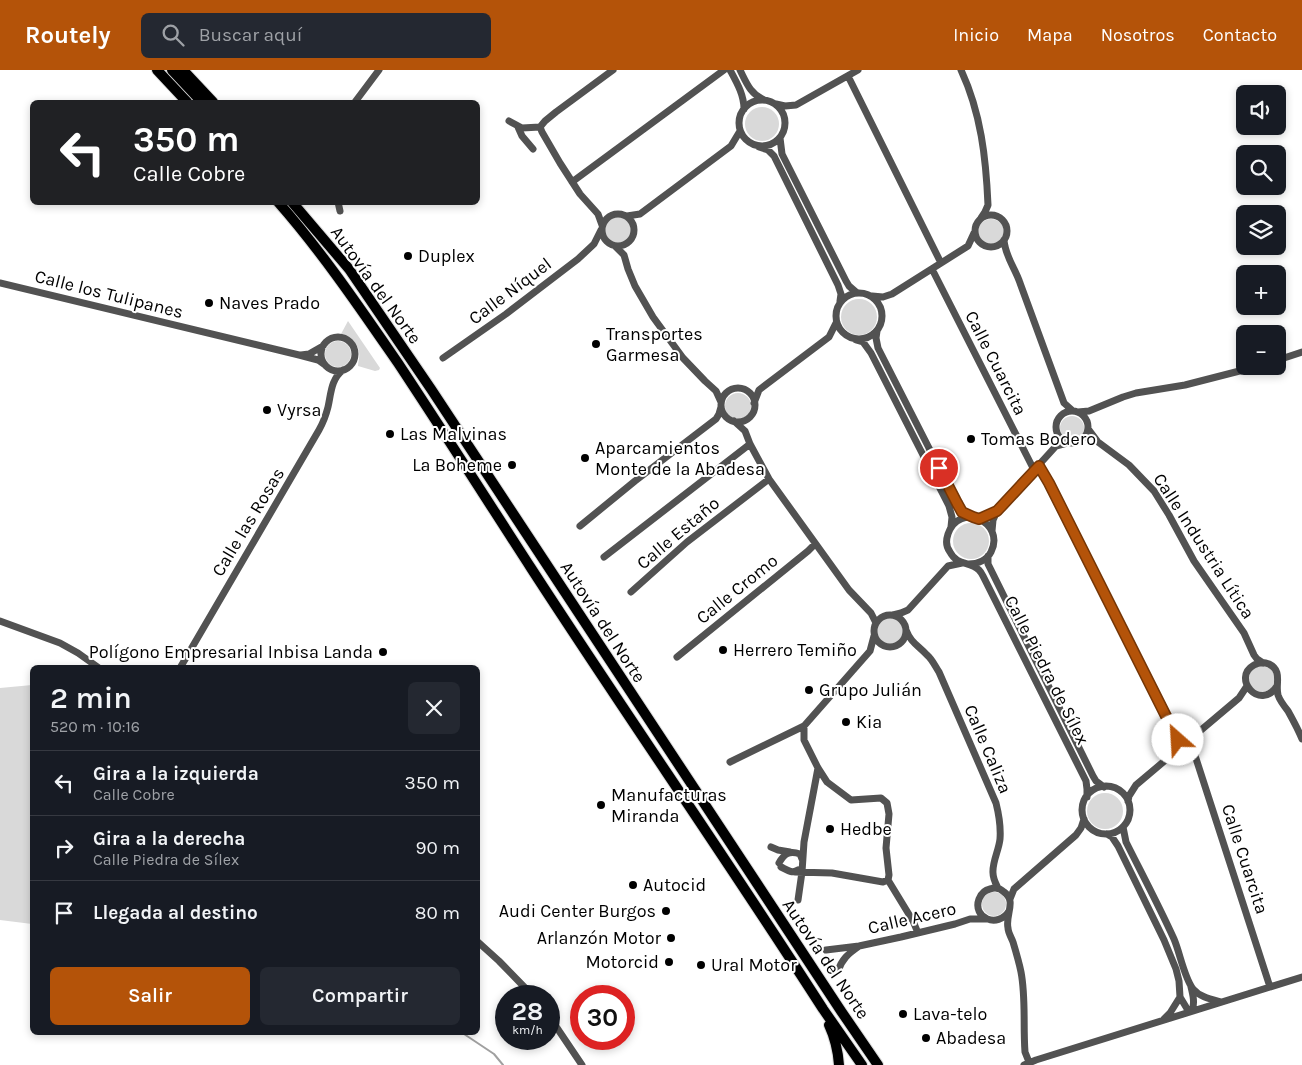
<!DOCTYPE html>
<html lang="es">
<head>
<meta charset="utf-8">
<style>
	body { margin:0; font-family:Karla,sans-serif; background:#242831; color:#f1f3f6; height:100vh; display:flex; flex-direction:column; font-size:19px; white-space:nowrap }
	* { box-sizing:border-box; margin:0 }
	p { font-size:16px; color:#9ea1a6 }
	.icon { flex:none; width:28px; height:28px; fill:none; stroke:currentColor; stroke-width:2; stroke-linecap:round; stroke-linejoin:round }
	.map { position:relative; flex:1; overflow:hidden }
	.details { position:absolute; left:30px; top:595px; width:450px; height:370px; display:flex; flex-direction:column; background:#171b24; border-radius:8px; box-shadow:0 2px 8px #0003 }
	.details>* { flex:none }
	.hud { position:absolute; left:30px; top:30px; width:450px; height:105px; border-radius:8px; box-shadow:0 2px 8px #0003; background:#202124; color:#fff; overflow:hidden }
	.fabs { position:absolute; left:1236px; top:15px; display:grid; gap:10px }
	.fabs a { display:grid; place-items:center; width:50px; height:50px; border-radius:8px; background:#171b24; box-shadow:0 2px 8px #0003; font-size:25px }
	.speed { position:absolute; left:495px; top:915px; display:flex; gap:10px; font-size:25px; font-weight:700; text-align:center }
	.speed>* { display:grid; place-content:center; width:65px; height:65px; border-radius:50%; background:#171b24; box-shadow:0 2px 8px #0003; line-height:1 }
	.speed small { font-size:12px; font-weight:400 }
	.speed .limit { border:8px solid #d22; background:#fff; color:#111 }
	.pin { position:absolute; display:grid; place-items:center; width:42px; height:42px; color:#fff; margin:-21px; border:2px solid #fff; border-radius:50%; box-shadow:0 1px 5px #0007 }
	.me { position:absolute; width:55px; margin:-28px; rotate:334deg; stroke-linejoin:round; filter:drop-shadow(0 0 4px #0008) }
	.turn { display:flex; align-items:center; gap:18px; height:105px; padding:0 20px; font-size:22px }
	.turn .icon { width:65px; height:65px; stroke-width:2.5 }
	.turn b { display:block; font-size:35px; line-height:42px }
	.round { display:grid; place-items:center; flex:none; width:52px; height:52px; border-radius:8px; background:#242831 }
	.headline { display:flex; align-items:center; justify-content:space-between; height:85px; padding:0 20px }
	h1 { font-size:30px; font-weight:600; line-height:38px }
	.cta { display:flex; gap:10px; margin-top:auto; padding:10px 20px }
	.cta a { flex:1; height:58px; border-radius:8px; background:#b45309; color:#fff; font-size:20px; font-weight:600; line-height:58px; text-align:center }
	.cta a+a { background:#242831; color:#f1f3f6 }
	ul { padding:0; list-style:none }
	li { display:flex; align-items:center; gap:15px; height:65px; padding:0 20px; border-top:1px solid #363941 }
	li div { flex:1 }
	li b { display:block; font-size:19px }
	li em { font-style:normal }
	header { display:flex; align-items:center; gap:30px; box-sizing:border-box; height:70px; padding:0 25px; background:#b45309; color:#fff }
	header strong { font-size:24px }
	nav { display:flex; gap:28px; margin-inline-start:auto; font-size:18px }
	.search { width:350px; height:45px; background:#242831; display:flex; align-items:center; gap:12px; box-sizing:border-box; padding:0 18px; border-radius:8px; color:#9ea1a6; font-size:19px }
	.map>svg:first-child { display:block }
</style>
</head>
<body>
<header>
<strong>Routely</strong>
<div class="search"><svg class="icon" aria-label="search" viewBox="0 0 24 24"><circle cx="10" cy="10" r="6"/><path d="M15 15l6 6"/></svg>Buscar aquí</div>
<nav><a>Inicio</a><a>Mapa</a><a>Nosotros</a><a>Contacto</a></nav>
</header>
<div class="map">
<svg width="1302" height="995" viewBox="0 0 1302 995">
	<rect width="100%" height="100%" fill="#fff"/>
	<path fill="#d9d9d9" d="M745 54a17 17 0 1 1 34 0a17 17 0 1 1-34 0Z
		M605 160a13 13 0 1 1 26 0a13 13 0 1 1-26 0Z
		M978 162a13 13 0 1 1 26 0a13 13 0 1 1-26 0Z
		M841 247a18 18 0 1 1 36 0a18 18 0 1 1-36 0Z
		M348,251L380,298L379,300L375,301L358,296C358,291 360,287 359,282C358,273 350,266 341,264Z
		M325 284a13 13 0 1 1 26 0a13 13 0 1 1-26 0Z
		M725 336a13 13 0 1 1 26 0a13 13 0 1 1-26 0Z
		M1060 358a12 12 0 1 1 24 0a12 12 0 1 1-24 0Z
		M953 471a18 18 0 1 1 36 0a18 18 0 1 1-36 0Z
		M877 561a13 13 0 1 1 26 0a13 13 0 1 1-26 0Z
		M1249 609a13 13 0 1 1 26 0a13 13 0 1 1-26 0Z
		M32,615V854L0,850V618Z
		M1087 741a18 18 0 1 1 36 0a18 18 0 1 1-36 0Z
		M982 834a12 12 0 1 1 24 0a12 12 0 1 1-24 0Z"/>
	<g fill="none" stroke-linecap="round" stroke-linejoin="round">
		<path stroke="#a0a0a0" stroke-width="2" d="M461,962L494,984L503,995"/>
		<defs>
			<path id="highway" d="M157,0L187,32
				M172,0L202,32
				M183,0L213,32
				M278,132C322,182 360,238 398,293C443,361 487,430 531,498C627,646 728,791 823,939L862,995
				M292,132L349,199L431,319L841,941L878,995
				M829,955C835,968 838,981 839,995"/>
		</defs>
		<use href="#highway" stroke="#dbdbdb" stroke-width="12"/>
		<path stroke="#525252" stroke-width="7" d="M730,0C737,13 744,25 744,39
			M740,0C747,14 750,23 764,30
			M961,0C981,43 986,88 988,135L985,142L981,148
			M848,6L941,193
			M739 53a23 23 0 1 1 46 0a23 23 0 1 1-46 0Z
			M355,32L379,0
			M776,34L785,36L796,35L858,0
			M509,51L522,58L540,57
			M518,57L522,66L533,79
			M540,57L542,62L560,93L580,124L598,144L602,155
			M540,57L545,51L556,42L613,0
			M780,68L782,84L846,211L849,216L857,223
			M759,77L768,80L774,86L838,215L841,224L840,231
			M572,112L724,0
			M338,132L340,141
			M602 160a16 16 0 1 1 32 0a16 16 0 1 1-32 0Z
			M975 161a16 16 0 1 1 32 0a16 16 0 1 1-32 0Z
			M627,146L640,144L731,76L740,61
			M1004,170C1005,186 1015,198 1020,213C1035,253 1049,293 1064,333L1073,341
			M615,176L624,185L628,199L635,216L653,247L683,288L705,311L716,321L721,332
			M932,199L1034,400
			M0,213L299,285L318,290L325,295
			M836 246a23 23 0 1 1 46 0a23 23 0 1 1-46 0Z
			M872,226L883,227L892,224L968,176L974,163
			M877,261L876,268L878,278L957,433L962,442L972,447
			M321 284a17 17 0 1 1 34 0a17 17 0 1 1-34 0Z
			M856,270L863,272L871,283L949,436L952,447L951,457
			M301,285L309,284L323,276
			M443,288L506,244L578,189L594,174L601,160
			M1278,290L1302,282
			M721 335a17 17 0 1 1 34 0a17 17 0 1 1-34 0Z
			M754,333L759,320L829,267L836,253
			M1056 357a16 16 0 1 1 32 0a16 16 0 1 1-32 0Z
			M1078,342L1089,341L1123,327L1136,323L1185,315L1259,296
			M734,351L745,361L750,374L769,409L849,520L871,543L876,553
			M1089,360L1098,372L1129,395L1154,421L1169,445L1194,491L1244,563L1254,585L1257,589L1263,593
			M1039,396L1049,413L1181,677
			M580,456L635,411L716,349L719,344L721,337
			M992,461L993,450L997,441L1056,376L1067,373
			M988,486V494L991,500L1093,706L1096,711L1104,717
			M604,487L750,374
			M969,494C978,494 987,490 991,482C1006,452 959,431 948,464C946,470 946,477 950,482C957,496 970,491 979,500C981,502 982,504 983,506L1086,711L1087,719V727
			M631,522L687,472L769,409
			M874 561a16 16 0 1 1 32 0a16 16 0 1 1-32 0Z
			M893,545L901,543L908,540L948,496L962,493
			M0,551L60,573L78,583L99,598
			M906,560C911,573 918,575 927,585C932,589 935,596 939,602L996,733C999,745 1001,756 1000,769C999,780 992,792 993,803C993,809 996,814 998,818
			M677,587L808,481L815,474
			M180,598L319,360C323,353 326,345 328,337C331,324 331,309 343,300
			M1277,616C1260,642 1231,608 1254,595C1259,592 1264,592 1269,594C1283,601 1275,614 1278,625C1280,631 1284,636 1288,641C1293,650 1298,659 1302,669
			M804,656V670L818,698L827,712L851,730L881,728L887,733L889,744L886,778L889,805L888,810L913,851L918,863
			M1190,670L1270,917
			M730,692L804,656L870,581L874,566
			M1082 740a24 24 0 1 1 48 0a24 24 0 1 1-48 0Z
			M1128,731L1129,726L1136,715L1239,628L1247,616
			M1123,757L1126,772C1142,804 1159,836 1174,869C1180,883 1184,907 1193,919C1200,927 1210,929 1221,932
			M1107,764L1112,767L1118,776L1164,870L1176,899L1179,911L1180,927L1189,942
			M771,777L778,780L790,782
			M779,793C784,784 789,780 800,784L802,789
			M781,797C787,800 792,804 798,800
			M795,802L832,803L883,812L888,810
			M1010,829L1014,819L1076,765L1081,758L1084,749
			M798,830L802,802L804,772L818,698
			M1009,841C998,859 972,848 979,829C981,824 985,820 990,819C995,817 1000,818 1004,822C1017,831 1005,845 1008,858C1008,862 1011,867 1013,872C1016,882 1019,892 1021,902C1026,928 1023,955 1025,982L1029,992
			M478,872L499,891L533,926
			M826,880L859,876L901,867L955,854L970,849H986
			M838,901C842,889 848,884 858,877
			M1191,917C1193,925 1195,933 1192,941
			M549,946L582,995
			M1164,949L1170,943L1180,927
			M1024,995L1036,990L1302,907"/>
		<use href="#highway" stroke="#000" stroke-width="10"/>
	</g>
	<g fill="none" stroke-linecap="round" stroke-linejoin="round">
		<defs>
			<path id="route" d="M939,398L957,433L962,442L973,447L979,449L997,441L1039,396L1049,413L1178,670"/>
		</defs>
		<use href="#route" stroke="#753606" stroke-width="12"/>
		<use href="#route" stroke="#b45309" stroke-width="9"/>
	</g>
	<g fill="#000" stroke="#fff" stroke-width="2">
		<circle cx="408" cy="186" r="5"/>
		<circle cx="209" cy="233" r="5"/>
		<circle cx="596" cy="274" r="5"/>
		<circle cx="267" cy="340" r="5"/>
		<circle cx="390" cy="364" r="5"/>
		<circle cx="971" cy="369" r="5"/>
		<circle cx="585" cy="388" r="5"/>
		<circle cx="512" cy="395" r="5"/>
		<circle cx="723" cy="580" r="5"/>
		<circle cx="383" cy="582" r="5"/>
		<circle cx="809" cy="620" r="5"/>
		<circle cx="846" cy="652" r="5"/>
		<circle cx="601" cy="735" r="5"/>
		<circle cx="830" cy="759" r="5"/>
		<circle cx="633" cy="815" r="5"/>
		<circle cx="666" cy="841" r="5"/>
		<circle cx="671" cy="868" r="5"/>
		<circle cx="669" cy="892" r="5"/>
		<circle cx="701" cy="895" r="5"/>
		<circle cx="903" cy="944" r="5"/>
		<circle cx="926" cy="968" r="5"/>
	</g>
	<g text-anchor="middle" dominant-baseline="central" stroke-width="4" stroke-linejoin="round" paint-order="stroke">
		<g font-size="18" fill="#000" stroke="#fff" text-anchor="start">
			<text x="418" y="186">Duplex</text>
			<text x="219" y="233">Naves Prado</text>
			<text x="606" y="264">Transportes<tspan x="606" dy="21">Garmesa</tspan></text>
			<text x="277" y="340">Vyrsa</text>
			<text x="400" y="364">Las Malvinas</text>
			<text x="981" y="369">Tomas Bodero</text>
			<text x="595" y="378">Aparcamientos<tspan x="595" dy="21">Monte de la Abadesa</tspan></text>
			<text x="502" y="395" text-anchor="end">La Boheme</text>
			<text x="733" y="580">Herrero Temiño</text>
			<text x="373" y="582" text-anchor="end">Polígono Empresarial Inbisa Landa</text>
			<text x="819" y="620">Grupo Julián</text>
			<text x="856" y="652">Kia</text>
			<text x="611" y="725">Manufacturas<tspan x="611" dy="21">Miranda</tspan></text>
			<text x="840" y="759">Hedbe</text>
			<text x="643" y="815">Autocid</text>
			<text x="656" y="841" text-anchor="end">Audi Center Burgos</text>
			<text x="661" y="868" text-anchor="end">Arlanzón Motor</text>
			<text x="659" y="892" text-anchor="end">Motorcid</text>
			<text x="711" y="895">Ural Motor</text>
			<text x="913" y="944">Lava-telo</text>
			<text x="936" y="968">Abadesa</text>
		</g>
		<g font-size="18" fill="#000" stroke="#fff">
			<text transform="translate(376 215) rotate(54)">Autovía del Norte</text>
			<text transform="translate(510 221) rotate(-37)">Calle Níquel</text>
			<text transform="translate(109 224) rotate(14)">Calle los Tulipanes</text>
			<text transform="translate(996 293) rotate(63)">Calle Cuarcita</text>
			<text transform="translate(248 452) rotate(-59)">Calle las Rosas</text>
			<text transform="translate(678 463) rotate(-40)">Calle Estaño</text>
			<text transform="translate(1204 476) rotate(57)">Calle Industria Lítica</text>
			<text transform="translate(737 519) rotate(-39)">Calle Cromo</text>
			<text transform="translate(603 552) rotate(57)">Autovía del Norte</text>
			<text transform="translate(1047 600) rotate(63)">Calle Piedra de Sílex</text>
			<text transform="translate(988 679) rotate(67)">Calle Caliza</text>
			<text transform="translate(1245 789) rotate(72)">Calle Cuarcita</text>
			<text transform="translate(912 848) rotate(-13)">Calle Acero</text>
			<text transform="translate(826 889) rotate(56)">Autovía del Norte</text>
		</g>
	</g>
</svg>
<div class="fabs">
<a><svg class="icon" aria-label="sound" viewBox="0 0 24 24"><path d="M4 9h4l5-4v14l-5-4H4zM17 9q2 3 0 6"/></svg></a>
<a><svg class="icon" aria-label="search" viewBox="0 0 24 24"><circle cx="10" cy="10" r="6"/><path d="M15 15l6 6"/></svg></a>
<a><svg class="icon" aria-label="layers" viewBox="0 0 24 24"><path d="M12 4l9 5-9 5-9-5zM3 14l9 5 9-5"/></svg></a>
<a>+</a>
<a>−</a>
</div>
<div class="speed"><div>28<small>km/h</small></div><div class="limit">30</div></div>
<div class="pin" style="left:939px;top:398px;background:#d93025"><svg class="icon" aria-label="arrive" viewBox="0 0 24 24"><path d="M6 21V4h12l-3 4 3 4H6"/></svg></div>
<svg class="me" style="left:1178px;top:670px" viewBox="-20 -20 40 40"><circle r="19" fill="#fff"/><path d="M0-13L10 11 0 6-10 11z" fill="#b45309"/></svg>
<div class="hud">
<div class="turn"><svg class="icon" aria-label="left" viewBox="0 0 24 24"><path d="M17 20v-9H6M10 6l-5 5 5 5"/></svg><div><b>350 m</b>Calle Cobre</div></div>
</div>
<section class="details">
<div class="headline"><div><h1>2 min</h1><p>520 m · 10:16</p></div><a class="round"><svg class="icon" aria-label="close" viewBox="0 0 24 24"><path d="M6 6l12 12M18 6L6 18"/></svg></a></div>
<ul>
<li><svg class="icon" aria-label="left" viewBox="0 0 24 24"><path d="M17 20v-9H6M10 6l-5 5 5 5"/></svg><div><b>Gira a la izquierda</b><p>Calle Cobre</p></div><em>350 m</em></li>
<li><svg class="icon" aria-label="right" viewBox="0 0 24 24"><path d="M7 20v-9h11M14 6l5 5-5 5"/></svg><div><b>Gira a la derecha</b><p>Calle Piedra de Sílex</p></div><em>90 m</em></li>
<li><svg class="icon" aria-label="arrive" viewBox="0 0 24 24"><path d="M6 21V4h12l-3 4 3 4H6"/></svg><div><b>Llegada al destino</b></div><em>80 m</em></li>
</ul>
<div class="cta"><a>Salir</a><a>Compartir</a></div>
</section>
</div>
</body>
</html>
